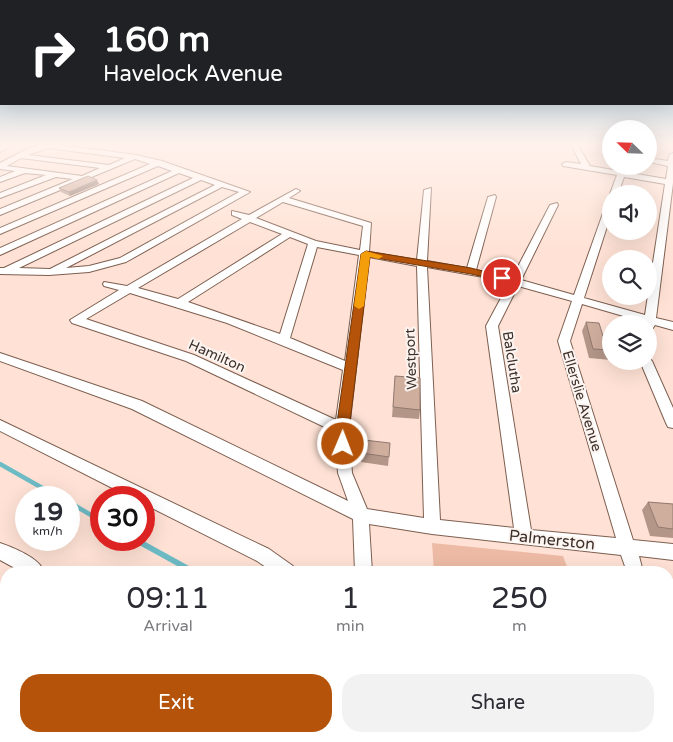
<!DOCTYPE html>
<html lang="en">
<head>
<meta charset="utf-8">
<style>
	body { margin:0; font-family:"Varela Round",sans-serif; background:#f2f2f3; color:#2b2b33; height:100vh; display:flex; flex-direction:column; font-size:19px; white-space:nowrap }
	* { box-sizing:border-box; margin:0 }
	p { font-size:16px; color:#7c7c81 }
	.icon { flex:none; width:28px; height:28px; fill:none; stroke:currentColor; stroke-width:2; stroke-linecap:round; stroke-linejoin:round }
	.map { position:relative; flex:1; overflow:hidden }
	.drawer { position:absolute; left:0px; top:566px; width:674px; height:176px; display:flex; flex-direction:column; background:#fff; border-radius:20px 20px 0 0; box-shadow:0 5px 20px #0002 }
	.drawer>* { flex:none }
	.top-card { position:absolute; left:0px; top:0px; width:674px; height:105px; box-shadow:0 5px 20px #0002; background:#202124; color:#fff; overflow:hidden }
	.needle { width:32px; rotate:293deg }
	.controls { position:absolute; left:602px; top:120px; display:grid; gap:10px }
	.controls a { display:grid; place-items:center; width:55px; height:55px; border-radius:50%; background:#fff; box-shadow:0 5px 20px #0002; font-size:25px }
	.speed { position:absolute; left:15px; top:486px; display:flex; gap:10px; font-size:25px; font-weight:700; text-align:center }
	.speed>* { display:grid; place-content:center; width:65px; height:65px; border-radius:50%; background:#fff; box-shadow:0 5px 20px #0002; line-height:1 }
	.speed small { font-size:12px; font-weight:400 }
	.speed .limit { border:8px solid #d22; background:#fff; color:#111 }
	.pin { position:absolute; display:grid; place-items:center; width:42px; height:42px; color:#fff; margin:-21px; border:2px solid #fff; border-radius:50%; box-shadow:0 1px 5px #0007 }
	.me { position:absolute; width:55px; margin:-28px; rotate:1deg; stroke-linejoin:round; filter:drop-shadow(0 0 4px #0008) }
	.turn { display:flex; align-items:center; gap:18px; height:105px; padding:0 20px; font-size:22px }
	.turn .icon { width:65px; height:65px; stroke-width:2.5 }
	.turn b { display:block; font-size:35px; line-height:42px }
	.eta { display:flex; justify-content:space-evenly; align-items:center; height:85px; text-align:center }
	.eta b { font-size:30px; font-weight:600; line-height:35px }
	.primary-button { display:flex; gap:10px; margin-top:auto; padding:10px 20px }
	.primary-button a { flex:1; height:58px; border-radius:20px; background:#b45309; color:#fff; font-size:20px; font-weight:600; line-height:58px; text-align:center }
	.primary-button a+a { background:#f2f2f3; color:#2b2b33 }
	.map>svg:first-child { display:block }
</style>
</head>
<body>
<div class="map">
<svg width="673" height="742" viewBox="0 0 673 742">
	<rect width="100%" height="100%" fill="#ffe2d5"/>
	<path fill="#edbba5" d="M432,543L563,556L569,572H434Z"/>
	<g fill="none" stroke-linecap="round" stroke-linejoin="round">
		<path stroke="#6dbbc5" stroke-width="4.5" d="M0,464L60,498
			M69,502L101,521"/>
		<path stroke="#6dbbc5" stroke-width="5.5" d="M136,540L194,572
			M377,736L381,742"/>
		<defs>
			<path id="minor" d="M3,145H12L0,152V147Z
				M41,145H61L136,155L162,161L250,192L126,262L89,272L49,275L0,274V268H4L193,178L179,173L0,255V248L172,171L158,166L0,234V228L150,164L135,159L0,215V209L73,179L56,177L0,198V193L46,175L25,173L0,182V177L15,171L0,169V163L31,147ZM48,148L125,158L109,165L28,155ZM21,158L100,168L82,176L7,166ZM201,180L215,185L50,269L19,268ZM222,187L239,192L120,258L89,266L66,268Z
				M571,145H578L590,166L666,179L668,166L649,162V158L668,161L669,155L673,153V183L656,318L673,322V330L655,325L653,328L649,329V324H643L644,322L582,304L570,341L633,540L673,544V560L639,556L643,572H627L621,555L432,534L369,524L372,572H355L353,519L132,409L0,361V353L142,401L348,501L338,473L335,432L186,361L72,323L70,320L119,290L104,286L103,284L104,282L127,286L242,219L232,215V211L249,215L296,189L300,191L289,198L371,223L369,252L417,260L424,190L431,188L427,261L467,268L488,197L495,195L496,197L476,270L512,278L550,205L557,203L558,205L521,280L574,295L607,202L611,200V214L584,298L645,315L665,184L624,177L618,194H611V196L610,194L617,175L563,166L562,164L566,162L581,164ZM283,202L363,226L360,250L316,241L256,218ZM250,222L282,234L178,299L138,288ZM290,237L308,244L280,334L188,302ZM317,247L359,255L345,361L290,338ZM369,257L417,266L424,518L367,509L352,473L349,429ZM427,267L489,278L509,283L486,326L514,528L440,520ZM518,286L572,301L558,341L616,538L531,530L498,326ZM130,293L227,323L343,370L336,420L194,355L86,319Z
				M607,145H611V148H608Z
				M649,358L652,361L673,408V428L668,427L666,423L640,361H649Z
				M0,420L269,549L293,566L295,572H273L257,561L144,504V498H132L0,431Z
				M0,543C14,548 40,558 44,572H22L0,560Z
				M668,663L673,665V700L668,698Z
				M205,736H227L225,742H203Z
				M345,736H367L365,742H343Z"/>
		</defs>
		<use href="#minor" stroke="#7d5f50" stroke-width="2"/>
		<use href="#minor" fill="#fff" fill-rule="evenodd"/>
	</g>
	<path fill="#b39688" d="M99,184L70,196L61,192L59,188Z
		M586,322L603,336L611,338V360L589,358L582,331Z
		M395,376L420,410L419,419L392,417Z
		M390,443L388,466L361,462L362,453Z
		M648,502L673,504V538L650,536L642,510Z"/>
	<path fill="#927a6f" d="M97,180L99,184L70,196L69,192Z"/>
	<path fill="#d0ae9e" stroke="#927a6f" d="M88,176L97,180L69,192L59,188Z
		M586,322L599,323L603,336L611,338V350L593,349Z
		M395,376L420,378V410L393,407Z
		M364,440L390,443L389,457L362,453Z
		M648,502L673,504V529L658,527Z"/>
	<linearGradient id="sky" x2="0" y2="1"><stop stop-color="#77b7da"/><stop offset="0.58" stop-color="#fff2ec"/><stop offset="1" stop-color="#fff2ec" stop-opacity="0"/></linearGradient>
	<rect width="673" height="249" fill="url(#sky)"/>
	<path fill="#b45309" stroke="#753606" d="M366,251L471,268L505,277L506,278L502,281L471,274L370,257L349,430L350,444L348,448L343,449L339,448L336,430L361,254Z"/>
	<path fill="#f59e0b" d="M366,251L383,256L379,259L370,257L364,306L359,309L354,306L361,254Z"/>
	<g text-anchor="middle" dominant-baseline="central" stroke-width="4" stroke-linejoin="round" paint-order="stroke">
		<g font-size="14" fill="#3d2f29" stroke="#fcf4f1">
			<text transform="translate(217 356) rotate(24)">Hamilton</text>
			<text transform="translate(411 359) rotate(-92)">Westport</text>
			<text transform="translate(512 362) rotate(81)">Balclutha</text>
			<text transform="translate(582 401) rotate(73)">Ellerslie Avenue</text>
		</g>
		<g font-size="16" fill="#3d2f29" stroke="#fcf4f1">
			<text transform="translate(552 540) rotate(6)">Palmerston</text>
		</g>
	</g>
</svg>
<div class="controls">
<a><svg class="needle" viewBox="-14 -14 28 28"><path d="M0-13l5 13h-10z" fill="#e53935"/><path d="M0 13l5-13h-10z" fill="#7c7c81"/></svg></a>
<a><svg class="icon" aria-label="sound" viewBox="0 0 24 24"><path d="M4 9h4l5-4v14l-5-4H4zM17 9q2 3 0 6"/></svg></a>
<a><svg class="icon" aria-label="search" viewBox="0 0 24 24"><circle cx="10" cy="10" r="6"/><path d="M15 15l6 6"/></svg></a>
<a><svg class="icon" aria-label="layers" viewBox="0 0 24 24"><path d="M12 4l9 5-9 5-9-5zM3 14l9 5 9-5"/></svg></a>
</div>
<div class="speed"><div>19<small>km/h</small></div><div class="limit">30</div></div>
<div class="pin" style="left:502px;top:278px;background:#d93025"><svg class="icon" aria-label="arrive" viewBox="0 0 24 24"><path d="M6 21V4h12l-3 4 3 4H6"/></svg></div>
<svg class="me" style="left:343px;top:444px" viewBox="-20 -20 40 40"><circle r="17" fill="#b45309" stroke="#fff" stroke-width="3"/><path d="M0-11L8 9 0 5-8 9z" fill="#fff"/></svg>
<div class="top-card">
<div class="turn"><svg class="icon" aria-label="right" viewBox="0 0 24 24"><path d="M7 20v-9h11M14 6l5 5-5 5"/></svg><div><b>160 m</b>Havelock Avenue</div></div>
</div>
<section class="drawer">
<div class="eta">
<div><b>09:11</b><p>Arrival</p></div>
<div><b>1</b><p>min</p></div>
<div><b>250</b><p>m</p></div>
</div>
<div class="primary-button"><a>Exit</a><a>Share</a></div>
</section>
</div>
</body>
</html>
